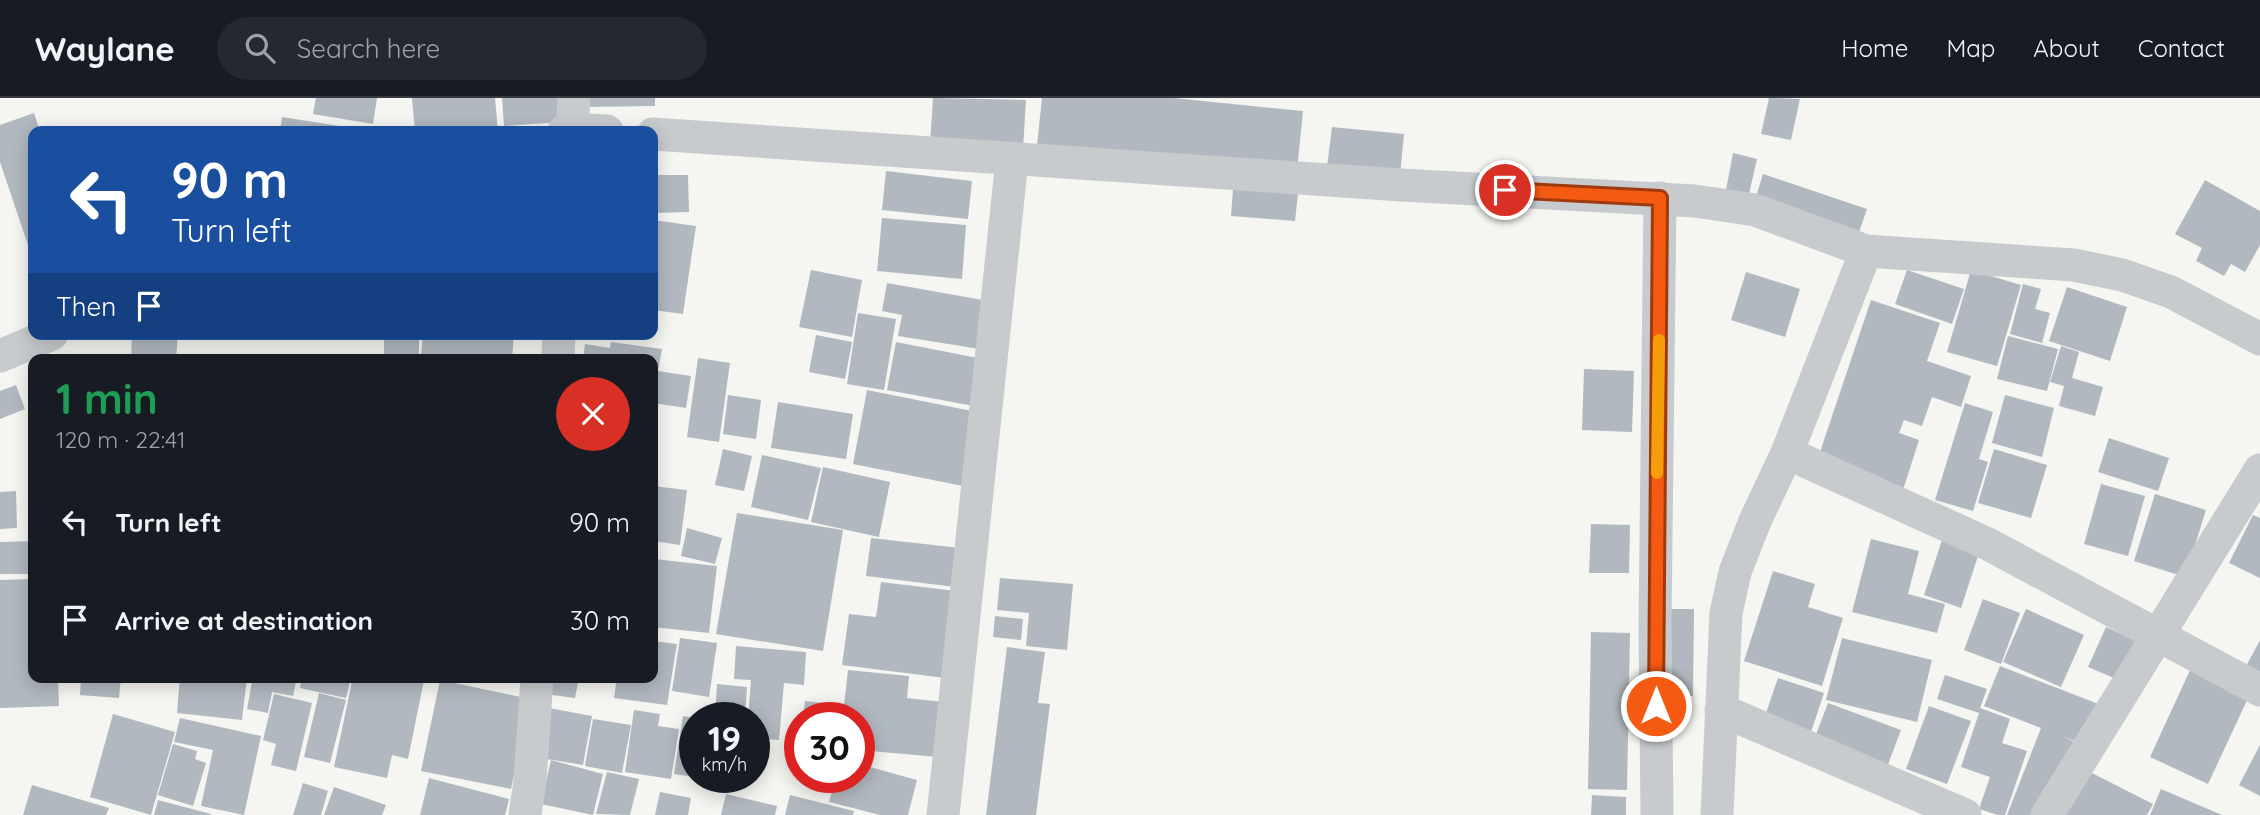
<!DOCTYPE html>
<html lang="en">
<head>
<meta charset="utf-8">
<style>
	body { margin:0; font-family:Quicksand,sans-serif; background:#242831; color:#f1f3f6; height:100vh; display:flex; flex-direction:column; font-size:26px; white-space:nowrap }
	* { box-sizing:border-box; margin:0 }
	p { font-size:23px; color:#9ea1a6 }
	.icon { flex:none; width:38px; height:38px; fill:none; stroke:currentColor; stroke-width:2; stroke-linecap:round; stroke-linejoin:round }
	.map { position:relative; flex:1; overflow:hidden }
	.details { position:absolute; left:28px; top:256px; width:630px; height:329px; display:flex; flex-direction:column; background:#171b24; border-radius:14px; box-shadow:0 4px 18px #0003 }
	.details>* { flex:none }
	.top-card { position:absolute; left:28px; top:28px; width:630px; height:214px; border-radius:14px; box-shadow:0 4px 18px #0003; background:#1a4fa0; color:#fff; overflow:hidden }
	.speed { position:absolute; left:679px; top:604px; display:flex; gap:14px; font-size:35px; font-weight:700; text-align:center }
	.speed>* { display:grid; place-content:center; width:91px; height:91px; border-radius:50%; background:#171b24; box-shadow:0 4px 18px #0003; line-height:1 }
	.speed small { font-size:18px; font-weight:400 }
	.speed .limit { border:10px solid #d22; background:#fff; color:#111 }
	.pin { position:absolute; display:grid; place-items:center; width:60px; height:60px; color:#fff; margin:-30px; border:4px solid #fff; border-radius:50%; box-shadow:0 2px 7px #0007 }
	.me { position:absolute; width:77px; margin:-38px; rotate:0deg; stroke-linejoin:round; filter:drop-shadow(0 0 5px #0008) }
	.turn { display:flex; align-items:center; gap:24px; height:147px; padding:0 28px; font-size:32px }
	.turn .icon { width:91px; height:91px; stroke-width:2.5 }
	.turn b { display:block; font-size:49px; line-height:60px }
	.then { display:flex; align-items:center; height:66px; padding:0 28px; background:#0003; gap:14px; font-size:26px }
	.round { display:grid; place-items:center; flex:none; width:74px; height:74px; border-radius:37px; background:#242831 }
	.head { display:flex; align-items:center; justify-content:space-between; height:119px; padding:0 28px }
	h1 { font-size:42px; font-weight:700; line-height:52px; color:#1e9e55 }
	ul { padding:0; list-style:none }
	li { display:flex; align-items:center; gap:21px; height:98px; padding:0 28px }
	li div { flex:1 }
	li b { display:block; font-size:26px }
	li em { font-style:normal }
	header { display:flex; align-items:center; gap:42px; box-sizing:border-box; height:98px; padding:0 35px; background:#171b24; border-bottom:2px solid #363941 }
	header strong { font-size:33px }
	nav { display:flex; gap:38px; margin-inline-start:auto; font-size:24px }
	.search { width:490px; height:63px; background:#242831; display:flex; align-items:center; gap:18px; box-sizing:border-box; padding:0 24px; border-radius:38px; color:#9ea1a6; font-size:26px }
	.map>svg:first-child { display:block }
</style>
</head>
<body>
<header>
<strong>Waylane</strong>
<div class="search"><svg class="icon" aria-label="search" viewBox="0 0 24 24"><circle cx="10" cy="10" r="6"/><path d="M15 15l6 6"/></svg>Search here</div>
<nav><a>Home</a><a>Map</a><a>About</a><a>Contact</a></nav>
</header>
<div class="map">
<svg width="2260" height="717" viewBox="0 0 2260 717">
	<rect width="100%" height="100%" fill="#f5f6f1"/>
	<path fill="#b1b8bf" d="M316,0H377L373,26L313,16Z
		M412,0H495L498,33H415Z
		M502,0H560L562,24L504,28Z
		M584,0H655V8L584,9Z
		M933,0L1026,2L1023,51L930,46Z
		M1042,0H1174L1303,13L1297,73L1037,47Z
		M1769,0L1800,1L1791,42L1761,36Z
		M34,15L40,33H33V162L0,64V27Z
		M282,19L365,32V33H280Z
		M1332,29L1404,36L1400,77L1327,69Z
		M1733,55L1757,61L1749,96L1726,92Z
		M886,73L972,83L968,121L882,112Z
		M1763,76L1867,111L1857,140L1754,105Z
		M653,77H688L689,114L653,115Z
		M2205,82L2260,113V147L2245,174L2231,166L2224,178L2196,163L2202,150L2175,136Z
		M1233,91L1298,96L1295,123L1231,118Z
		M882,120L966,127L962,181L877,173Z
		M653,122L696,128L683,216L653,212Z
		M811,172L862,182L852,239L799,229Z
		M1907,172L1964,191L1952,226L1895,206Z
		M1971,172L2021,187L1997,268L1947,254Z
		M1746,174L1800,191L1785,239L1731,222Z
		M887,185L994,204L986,252L898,238L902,217L882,213Z
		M2023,186L2041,191L2035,211L2050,215L2042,245L2010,236Z
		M2067,189L2127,209L2110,263L2049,243Z
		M1871,202L1940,225L1927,263L1971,278L1961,309L1932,299L1922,328L1904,322L1899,335L1919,342L1903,392L1817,363Z
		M858,215L896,221L884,292L847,286Z
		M132,236H178L176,261H131Z
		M384,236H419V261H384Z
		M423,236H514L512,261L421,259Z
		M816,237L852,244L845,281L809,274Z
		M2008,238L2058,251L2047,293L1997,281Z
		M611,244L662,251L658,273L691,278L686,310L653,305V261H583L585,246L610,250Z
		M896,244L983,261L974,308L887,292Z
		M2061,248L2079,254L2072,280L2103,289L2095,318L2059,308L2064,288L2050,284Z
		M211,258H258V261H211Z
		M698,260L730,265L719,344L687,339Z
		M1584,271L1634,273L1632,334L1582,332Z
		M16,287L25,311L0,321V293Z
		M867,292L982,315L968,389L853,366Z
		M728,297L761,302L756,341L723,336Z
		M2005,297L2054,310L2042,359L1992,345Z
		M778,304L853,316L846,361L771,350Z
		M1965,305L1993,314L1979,361L1988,364L1973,413L1935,402Z
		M2109,340L2169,360L2158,393L2098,374Z
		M723,351L752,358L744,393L715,387Z
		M1994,351L2047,367L2031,420L1978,405Z
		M762,357L821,370L808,422L751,409Z
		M823,369L890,384L879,439L811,424Z
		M2101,386L2145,398L2128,458L2084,446Z
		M653,388L687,392L680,447L653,443Z
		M16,393L17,430L0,431V394Z
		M2155,396L2206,412L2185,479L2134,463Z
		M737,415L843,432L823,553L716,536Z
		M2253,417L2260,420V480L2229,465Z
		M1591,426L1630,427L1629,475H1589Z
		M687,430L722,440L715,466L681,458Z
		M871,440L960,450L955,489L866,478Z
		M1871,441L1919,453L1908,496L1945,506L1937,535L1852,514Z
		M1942,442L1979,455L1961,510L1924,497Z
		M33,443V476H0V444Z
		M654,461L717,468L709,535L653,529Z
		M1773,473L1815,486L1808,509L1843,520L1822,588L1744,563Z
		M1000,480L1073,486L1067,552L1026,548L1029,515L997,512Z
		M33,481V579H58L59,608L0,610V482Z
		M881,484L956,493L945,580L842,567L849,516L876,519Z
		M1983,501L2020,515L2001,566L1964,552Z
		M1659,511H1694L1693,598L1658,597Z
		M2026,511L2084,537L2061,589L2003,564Z
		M995,518L1023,521L1021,542L993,539Z
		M2106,529L2139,544L2121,583L2088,569Z
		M1591,534L1630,535L1627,692L1588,691Z
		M680,540L717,545L709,599L672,593Z
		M1842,540L1932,562L1917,624L1826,602Z
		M2260,542V584L2243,574Z
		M653,543L677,546L667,607L614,600L617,579H653Z
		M736,548L806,554L804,587L784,585L779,642L754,640V620H748L751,582L734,581Z
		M1007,549L1045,554L1038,605L1050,606L1036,717H986Z
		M2000,568L2101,607L2086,647L2064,639L2079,646L2041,717H2007L2041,630L1984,608Z
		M2191,570L2249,598L2208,686L2150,659Z
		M848,572L909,578L907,600L943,604L938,659L859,652V620H803L805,603L844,607Z
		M1945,577L1987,591L1980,610L2010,621L2002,645L2027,653L2005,717H1998L1979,711L1990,679L1961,669L1979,615L1937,601Z
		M81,579H121L119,600L80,597Z
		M180,579H247L242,622L177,615Z
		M253,579H297L293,598L272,594L268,615L247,611Z
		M302,579H351L346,600L300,590Z
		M353,579H409L424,582L408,661L392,657L387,680L334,669Z
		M540,579H579L575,600L538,595Z
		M1778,580L1824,595L1811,634L1765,618Z
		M440,582L530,601L511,691L421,673Z
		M717,586L747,589L745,620H715Z
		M319,595L346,602L330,665L304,659Z
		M274,596L312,605L296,673L271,667L276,646L263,642Z
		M1828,605L1901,632L1887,669L1814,642Z
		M1929,608L1971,623L1947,686L1906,671Z
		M544,609L592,618L583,667L535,659Z
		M634,612L660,616L658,628L679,631L671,681L625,674Z
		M113,616L175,634L151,717L90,699Z
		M683,618L695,620V679L674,676Z
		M180,620L261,638L244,717L201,708L213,652L174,644Z
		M593,621L631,627L622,675L585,668Z
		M173,646L197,653L195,661L206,665L193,708L158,697Z
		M2260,647V698L2239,687Z
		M551,662L603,676L593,717L541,706Z
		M859,666L917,682L908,717H880L829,704L836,679H859Z
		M2084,671L2153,706L2147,717H2061Z
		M607,674L639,681L630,717L596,716Z
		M429,680L509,701L505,717H420Z
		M303,685L328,693L321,717H293Z
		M32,687L109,710L106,717H23Z
		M334,689L386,707L382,717H324Z
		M2161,691L2222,717H2150Z
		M660,694L691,700L688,717H655Z
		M726,696L777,708L775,717H721Z
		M790,697L854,713L853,717H785Z
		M1592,697L1626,699V717H1591Z
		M158,702L211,716L210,717H154Z"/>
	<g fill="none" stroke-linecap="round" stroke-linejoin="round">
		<path stroke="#c8cbce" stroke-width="33" d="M564,33L572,31L607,33
			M572,33L574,0
			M653,36L1401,87L1695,103L1755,112L1866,153L2074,167L2122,177L2171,194L2260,241
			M0,258L52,236
			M558,261L559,236
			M1787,355L1988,446L2260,592
			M1721,612L1965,717
			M525,717L530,683L537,579
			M943,717L1012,62
			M1657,717L1655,527L1660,100
			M1717,717L1726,515L1735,474L1755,423L1787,355L1866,153
			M2047,717L2260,372"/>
	</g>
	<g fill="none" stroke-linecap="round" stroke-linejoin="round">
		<defs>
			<path id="route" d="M1505,92L1660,100L1656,608"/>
		</defs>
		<use href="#route" stroke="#9f3a0c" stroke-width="18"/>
		<use href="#route" stroke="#f55a13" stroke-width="12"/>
		<path stroke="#f59e0b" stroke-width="12" d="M1657,375L1659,242"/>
	</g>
</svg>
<div class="speed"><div>19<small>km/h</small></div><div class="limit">30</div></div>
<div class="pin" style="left:1505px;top:92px;background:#d93025"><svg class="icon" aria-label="arrive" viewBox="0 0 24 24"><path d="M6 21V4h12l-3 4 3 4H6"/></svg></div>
<svg class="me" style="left:1656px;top:608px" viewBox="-20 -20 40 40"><circle r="17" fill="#f55a13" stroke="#fff" stroke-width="3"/><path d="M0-11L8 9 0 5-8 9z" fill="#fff"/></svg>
<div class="top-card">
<div class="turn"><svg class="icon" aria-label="left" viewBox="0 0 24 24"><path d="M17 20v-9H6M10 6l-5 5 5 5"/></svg><div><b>90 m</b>Turn left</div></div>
<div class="then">Then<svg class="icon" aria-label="arrive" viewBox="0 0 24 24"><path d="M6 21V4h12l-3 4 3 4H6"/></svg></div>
</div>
<section class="details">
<div class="head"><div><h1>1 min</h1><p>120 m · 22:41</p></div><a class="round" style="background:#d93025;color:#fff"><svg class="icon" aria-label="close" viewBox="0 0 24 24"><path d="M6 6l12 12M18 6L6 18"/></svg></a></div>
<ul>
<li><svg class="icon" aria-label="left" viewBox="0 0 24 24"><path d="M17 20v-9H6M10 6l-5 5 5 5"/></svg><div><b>Turn left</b></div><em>90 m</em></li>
<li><svg class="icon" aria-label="arrive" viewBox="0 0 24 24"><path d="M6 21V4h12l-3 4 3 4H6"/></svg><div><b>Arrive at destination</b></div><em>30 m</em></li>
</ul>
</section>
</div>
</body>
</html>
